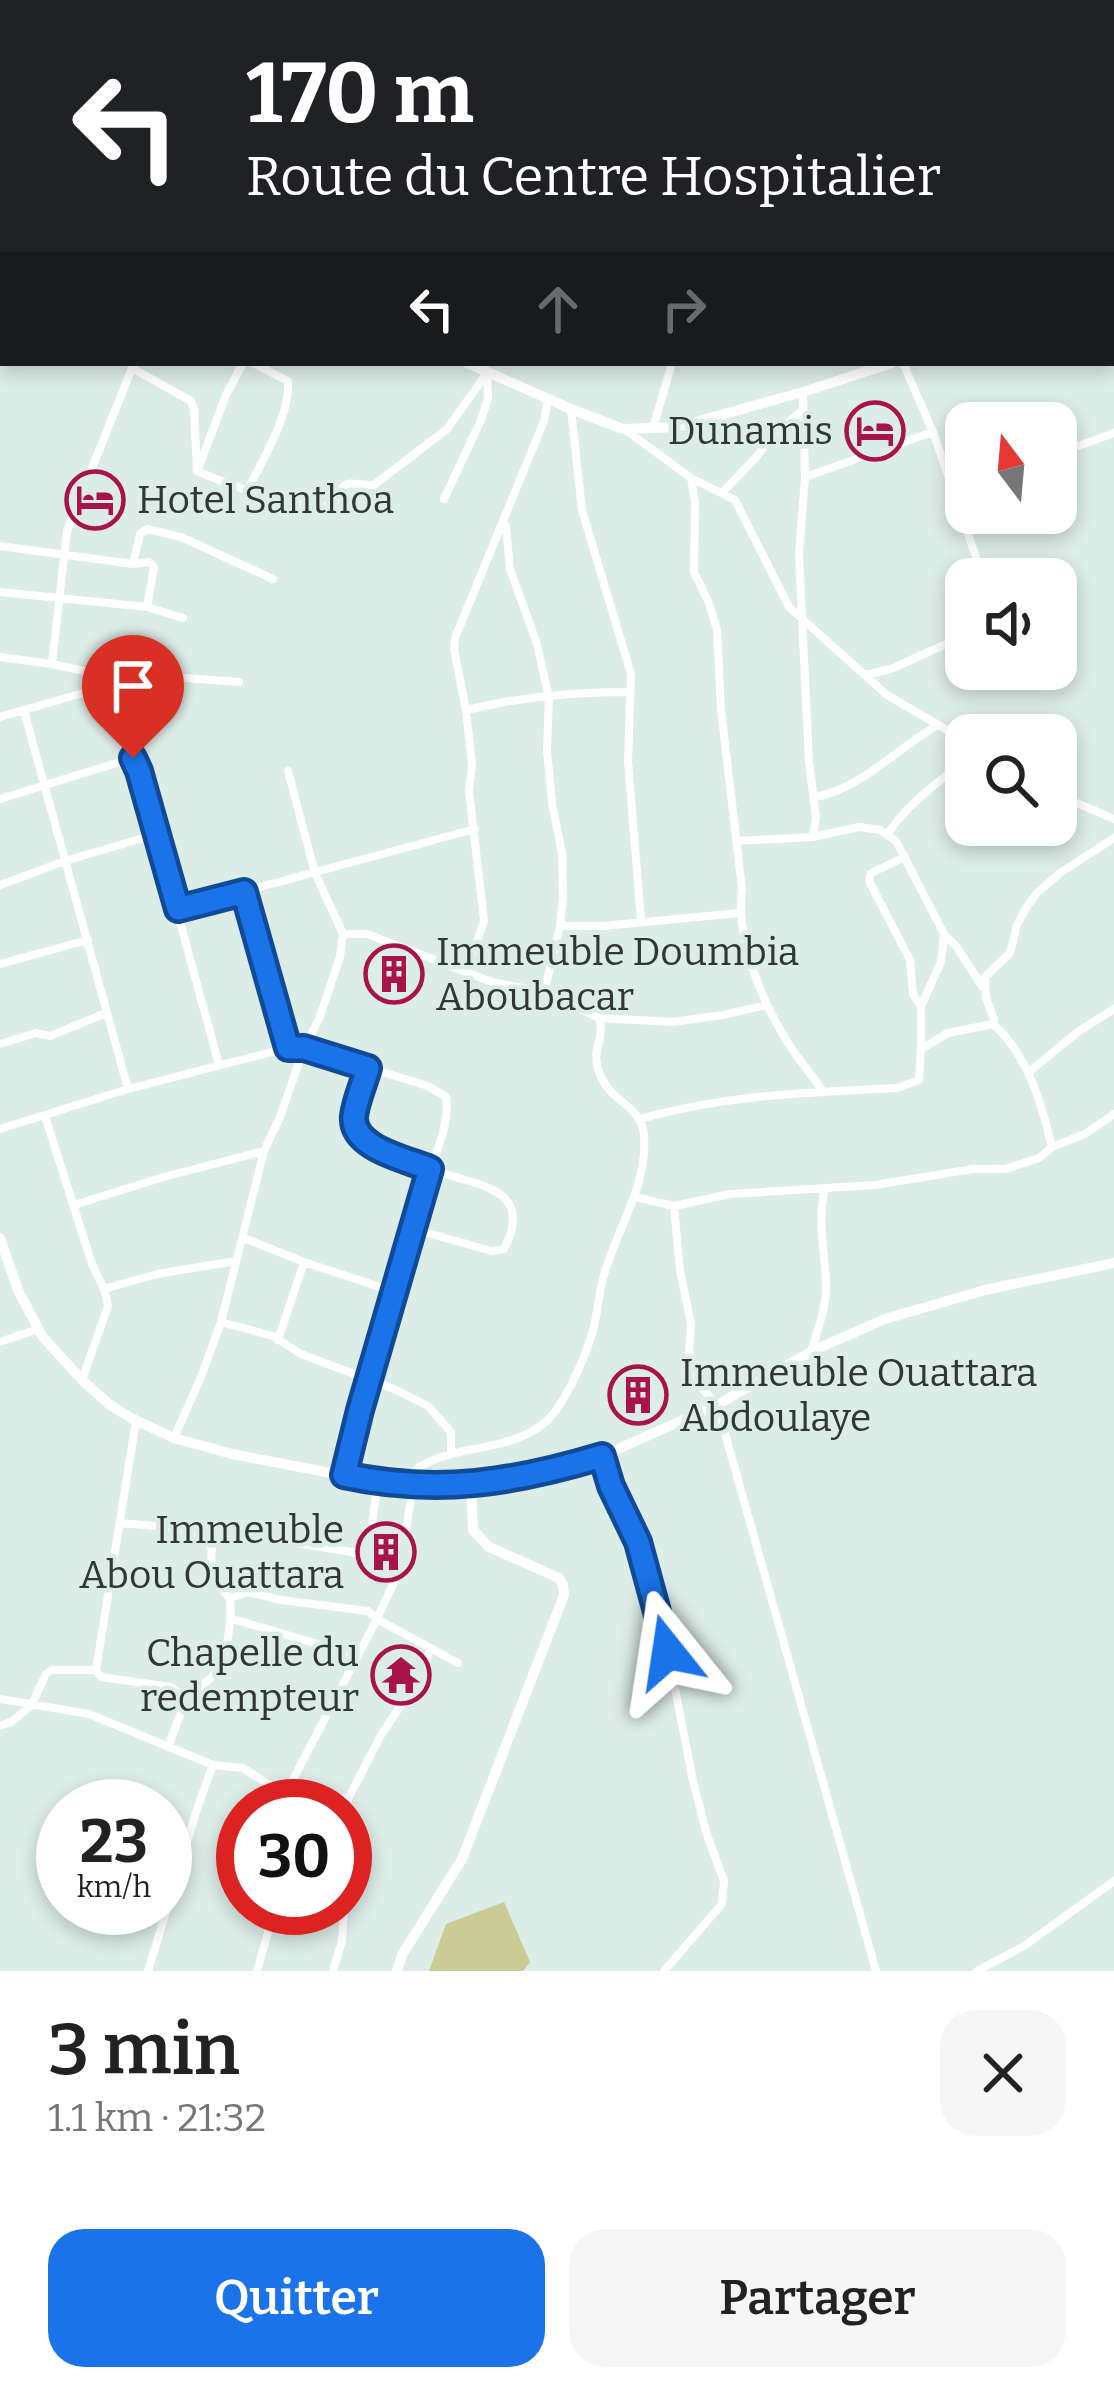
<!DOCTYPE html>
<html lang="fr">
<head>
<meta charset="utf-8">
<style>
	body { margin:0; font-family:Bitter,serif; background:#f6f6f6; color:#222; height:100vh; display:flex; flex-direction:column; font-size:45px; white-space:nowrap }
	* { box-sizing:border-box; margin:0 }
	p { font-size:39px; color:#767676 }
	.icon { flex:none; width:66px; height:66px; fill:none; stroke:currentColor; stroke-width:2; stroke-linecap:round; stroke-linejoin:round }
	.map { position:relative; height:1971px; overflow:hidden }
	.details { display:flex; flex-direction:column; background:#fff; flex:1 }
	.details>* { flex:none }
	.guide { position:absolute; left:0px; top:0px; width:1116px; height:366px; box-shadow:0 6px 18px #0003; background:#202124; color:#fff; overflow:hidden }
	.needle { width:78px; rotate:344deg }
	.buttons { position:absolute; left:945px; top:402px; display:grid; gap:24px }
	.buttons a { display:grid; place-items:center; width:132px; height:132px; border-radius:24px; background:#fff; box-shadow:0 6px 18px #0003; font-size:60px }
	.speed { position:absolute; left:36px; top:1779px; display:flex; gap:24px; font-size:60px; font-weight:700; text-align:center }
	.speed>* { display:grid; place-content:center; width:156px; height:156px; border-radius:50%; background:#fff; box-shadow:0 6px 18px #0003; line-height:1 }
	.speed small { font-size:30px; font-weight:400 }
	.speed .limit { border:18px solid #d22; background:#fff; color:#111 }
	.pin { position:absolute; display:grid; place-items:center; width:102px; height:102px; color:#fff; margin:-123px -51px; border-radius:50% 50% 50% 0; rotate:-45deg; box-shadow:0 0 12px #0007 }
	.pin .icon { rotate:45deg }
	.me { position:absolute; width:132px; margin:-66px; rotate:345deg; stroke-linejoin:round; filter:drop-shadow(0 0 9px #0008) }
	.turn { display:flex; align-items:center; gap:42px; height:252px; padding:0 48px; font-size:54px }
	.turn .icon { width:156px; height:156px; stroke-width:2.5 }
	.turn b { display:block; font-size:84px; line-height:102px }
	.lanes { display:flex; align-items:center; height:114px; padding:0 48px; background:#0003; justify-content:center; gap:60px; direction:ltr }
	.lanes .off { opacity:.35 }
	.round { display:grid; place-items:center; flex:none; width:126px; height:126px; border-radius:36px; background:#f6f6f6 }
	.headline { display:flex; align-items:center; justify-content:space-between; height:204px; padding:0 48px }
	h1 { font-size:72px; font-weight:600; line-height:90px }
	.action { display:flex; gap:24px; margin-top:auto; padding:24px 48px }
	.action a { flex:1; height:138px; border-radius:36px; background:#1a73e8; color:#fff; font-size:48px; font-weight:600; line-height:138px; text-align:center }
	.action a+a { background:#f6f6f6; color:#222 }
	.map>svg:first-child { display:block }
</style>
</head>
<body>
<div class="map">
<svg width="1114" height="1971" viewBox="0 0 1114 1971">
	<rect width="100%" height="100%" fill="#dcece7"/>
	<path fill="#cacb95" d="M504,1902L530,1962L523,1971H429L446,1924Z"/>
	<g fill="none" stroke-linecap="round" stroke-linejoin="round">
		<path stroke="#fff" stroke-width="8" d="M41,0L47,3
			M1045,0L1056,3
			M593,3L594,0
			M684,3L685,0
			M783,3L784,0
			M880,3L881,0
			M975,3L976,0
			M1073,3L1074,0
			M1113,22L1114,23
			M0,90L3,85
			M1113,169L1114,170
			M1113,192L1114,186
			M0,230L3,233
			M903,363L933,432L978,563L986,579
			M132,368L191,401L194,409L197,471
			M803,392L805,477L799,555L809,762L816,817L813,837
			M571,409L582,510L631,674L628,761L641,920
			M653,428L672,363
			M627,431L691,478L735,500L789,607L887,695L966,741
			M1056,454L1114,433
			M200,464L226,395L243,363
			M197,471C230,485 298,512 333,505C346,475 347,485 374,485L447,429L487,373
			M805,477L933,432
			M691,478L695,502L694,572L709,603L717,630L721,709L742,889C735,946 770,1023 806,1068C812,1076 818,1083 823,1092
			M247,492C262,459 290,418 288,381L253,363
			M723,492L758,455L771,436L803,410
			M954,495L966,490
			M444,499L481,420L488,398L487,373
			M506,526L510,569L537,644L549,698L547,750L552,803L562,853L563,898L560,926L544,992
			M0,546L133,564L149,562L154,567L147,607
			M133,564L140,534L147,529L181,537L273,579
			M0,592L147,607L183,618
			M0,657L52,664L107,676L130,674L239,682
			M52,664L67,531L134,363
			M865,675L891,669L966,635
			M105,685L139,771L219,1065
			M466,710C519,697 576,692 630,692
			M24,711L128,1089
			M0,717L90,691L106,683
			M1056,790L1070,800L1114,819
			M815,797C861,789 897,748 938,725
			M0,799L133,758
			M887,835C907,804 937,783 966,760
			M736,841L813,837L859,827L880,830L896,841L944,934L941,962L921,1006V1049
			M905,857L871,873L869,881L910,960L913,994L921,1006
			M0,885L65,861L157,834
			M244,893L288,1048
			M178,909L475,829
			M560,926H603L739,913
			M343,934H367L492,982L544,992L599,1018L673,1022L723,1015L767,1005
			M945,935L956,946L982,986
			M0,964L88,940
			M466,973L484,921L469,791L472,765L466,710L454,649L455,638L544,421L548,398
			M0,1044L36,1033L50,1036L106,1013
			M368,1068C363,1084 348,1116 356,1132C362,1143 378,1147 389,1152C403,1158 418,1165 433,1170C474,1185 537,1187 504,1249L492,1251L413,1229
			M1029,1072L1079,1031L1114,1009
			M45,1116L92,1264L104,1289L108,1306L82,1380
			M640,1119C725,1095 810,1092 897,1088L919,1080L921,1049L948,1033L993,1024
			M0,1129L128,1089L288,1048H304L428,1086L446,1097C451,1126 432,1159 425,1187C398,1283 367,1378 344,1475
			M1052,1147C1041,1102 1028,1055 993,1024L994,1019L986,998L985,977L1010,953L1017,925L1026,908L1037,893L1060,873L1114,838
			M635,1197L674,1206L730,1194L875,1185L973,1169H1005L1039,1158L1052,1147L1085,1134L1114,1114
			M74,1205L167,1176L264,1151
			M674,1206L680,1271L691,1324L689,1352L699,1385L717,1405L876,1971
			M244,1238L304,1262L395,1292
			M104,1289L157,1274L236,1261
			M221,1322L273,1336L301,1354L394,1389L428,1406L451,1432V1454
			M278,1340L304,1262
			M0,1342L38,1329
			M812,1349C818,1328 827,1306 826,1284C825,1249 817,1224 825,1188
			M136,1421L96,1670L101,1677L171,1687L183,1696V1707L168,1747
			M174,1438L201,1377L221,1322L264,1151L280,1117L304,1048L319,1019L340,957L343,934L315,873L288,771
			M602,1456L611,1486L638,1542L668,1652L693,1781L707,1835L724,1881L722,1904L664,1971
			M403,1483C409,1477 415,1469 423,1465C461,1444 507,1452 543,1424C563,1409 583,1362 591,1337C598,1317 598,1295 604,1275C617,1228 648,1186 644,1135C642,1107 613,1102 602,1079C587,1049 607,1041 599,1018
			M120,1523C149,1526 193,1525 212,1549C209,1570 214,1583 230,1598C232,1618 228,1657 215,1673C207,1684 194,1690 183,1696
			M279,1540L363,1554L368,1552L378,1482
			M230,1598L248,1592L281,1600L368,1611L377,1619L458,1663
			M233,1619L358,1656
			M0,1699L89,1714L213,1765L243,1768L270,1785L307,1794L348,1799
			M0,1726L11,1722L31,1706L46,1674L52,1670H96
			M288,1789L377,1619L400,1569L413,1486
			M345,1886L348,1865V1799L381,1735L417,1681L431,1648
			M148,1971L198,1806L213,1765
			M257,1971L275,1908
			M333,1971L342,1941L344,1908
			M977,1971L1024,1946L1114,1881"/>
		<path stroke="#fff" stroke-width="10" d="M268,3L269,0
			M284,3L285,0
			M0,250L3,249
			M0,264L3,263
			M1113,293H1114
			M467,363L571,409L623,429L677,427L803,392L892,363
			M0,1238L18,1290L42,1336L82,1380L110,1405L131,1418L174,1438L232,1454L378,1482L433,1487L480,1485L516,1479L602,1456L717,1405L812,1351L885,1319L985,1290L1114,1263
			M397,1971L402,1955L462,1859L564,1595L563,1585L559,1578L489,1547L473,1530L471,1485"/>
	</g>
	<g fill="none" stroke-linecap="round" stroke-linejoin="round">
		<defs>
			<path id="route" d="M133,758L139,771L178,909L244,892L288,1048H304L368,1068C364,1083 356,1100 354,1116C351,1148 406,1159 430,1169L360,1410L344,1475C436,1495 512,1483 602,1456L611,1486L638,1542L668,1652"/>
		</defs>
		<use href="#route" stroke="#114b97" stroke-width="30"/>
		<use href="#route" stroke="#1a73e8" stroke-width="21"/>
	</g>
	<defs>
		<symbol id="hotel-ring" viewBox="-11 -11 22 22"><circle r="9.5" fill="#dcece7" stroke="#a81349" stroke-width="1.5"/><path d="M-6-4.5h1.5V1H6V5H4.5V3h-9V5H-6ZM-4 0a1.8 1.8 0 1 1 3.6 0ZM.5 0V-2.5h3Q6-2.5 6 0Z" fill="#a81349"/></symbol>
		<symbol id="building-ring" viewBox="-11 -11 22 22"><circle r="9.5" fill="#dcece7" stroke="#a81349" stroke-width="1.5"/><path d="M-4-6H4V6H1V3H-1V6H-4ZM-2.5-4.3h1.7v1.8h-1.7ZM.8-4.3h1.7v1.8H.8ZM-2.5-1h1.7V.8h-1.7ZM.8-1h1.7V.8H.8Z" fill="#a81349"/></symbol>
		<symbol id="temple-ring" viewBox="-11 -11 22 22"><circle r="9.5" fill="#dcece7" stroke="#a81349" stroke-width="1.5"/><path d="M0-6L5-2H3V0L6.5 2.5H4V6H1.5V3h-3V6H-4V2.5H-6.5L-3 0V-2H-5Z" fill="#a81349"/></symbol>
	</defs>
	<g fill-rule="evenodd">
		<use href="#hotel-ring" x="842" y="398" width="66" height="66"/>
		<use href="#hotel-ring" x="62" y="467" width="66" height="66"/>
		<use href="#building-ring" x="361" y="941" width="66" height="66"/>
		<use href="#building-ring" x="605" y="1362" width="66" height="66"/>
		<use href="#building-ring" x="353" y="1519" width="66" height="66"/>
		<use href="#temple-ring" x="368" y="1642" width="66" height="66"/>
	</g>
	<g text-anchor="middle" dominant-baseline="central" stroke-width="9" stroke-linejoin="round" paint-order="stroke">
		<g font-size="39" fill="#313735" stroke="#dcece7" text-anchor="end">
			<text x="833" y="431">Dunamis</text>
			<text x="137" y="500" text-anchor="start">Hotel Santhoa</text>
			<text x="436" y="952" text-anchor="start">Immeuble Doumbia<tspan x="436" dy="45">Aboubacar</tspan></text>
			<text x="680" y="1373" text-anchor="start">Immeuble Ouattara<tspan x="680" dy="45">Abdoulaye</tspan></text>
			<text x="344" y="1530">Immeuble<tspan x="344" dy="45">Abou Ouattara</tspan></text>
			<text x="359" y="1653">Chapelle du<tspan x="359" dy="45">redempteur</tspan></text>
		</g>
	</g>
</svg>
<div class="buttons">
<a><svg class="needle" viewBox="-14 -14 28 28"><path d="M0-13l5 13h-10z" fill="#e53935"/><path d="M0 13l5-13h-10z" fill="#767676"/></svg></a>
<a><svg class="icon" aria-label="sound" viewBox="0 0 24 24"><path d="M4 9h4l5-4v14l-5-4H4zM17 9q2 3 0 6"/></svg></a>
<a><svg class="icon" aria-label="search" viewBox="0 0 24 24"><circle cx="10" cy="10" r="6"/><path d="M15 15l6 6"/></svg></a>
</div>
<div class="speed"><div>23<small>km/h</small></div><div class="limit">30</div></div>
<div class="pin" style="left:133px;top:758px;background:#d93025"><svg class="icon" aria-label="arrive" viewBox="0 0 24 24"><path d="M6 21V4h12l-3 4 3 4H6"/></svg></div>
<svg class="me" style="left:668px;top:1652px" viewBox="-20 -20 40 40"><path d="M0-17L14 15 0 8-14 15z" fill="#1a73e8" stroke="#fff" stroke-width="4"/></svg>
<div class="guide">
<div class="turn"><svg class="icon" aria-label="left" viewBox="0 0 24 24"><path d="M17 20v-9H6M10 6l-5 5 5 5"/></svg><div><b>170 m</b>Route du Centre Hospitalier</div></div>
<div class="lanes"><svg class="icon" aria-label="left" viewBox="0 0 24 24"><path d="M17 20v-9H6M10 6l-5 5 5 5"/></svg><svg class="icon off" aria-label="ahead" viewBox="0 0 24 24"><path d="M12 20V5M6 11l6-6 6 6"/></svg><svg class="icon off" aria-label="right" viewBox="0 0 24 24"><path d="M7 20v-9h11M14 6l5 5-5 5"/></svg></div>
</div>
</div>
<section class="details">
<div class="headline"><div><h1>3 min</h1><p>1.1 km · 21:32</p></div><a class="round"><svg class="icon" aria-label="close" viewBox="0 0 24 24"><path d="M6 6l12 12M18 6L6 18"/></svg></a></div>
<div class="action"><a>Quitter</a><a>Partager</a></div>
</section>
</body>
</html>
